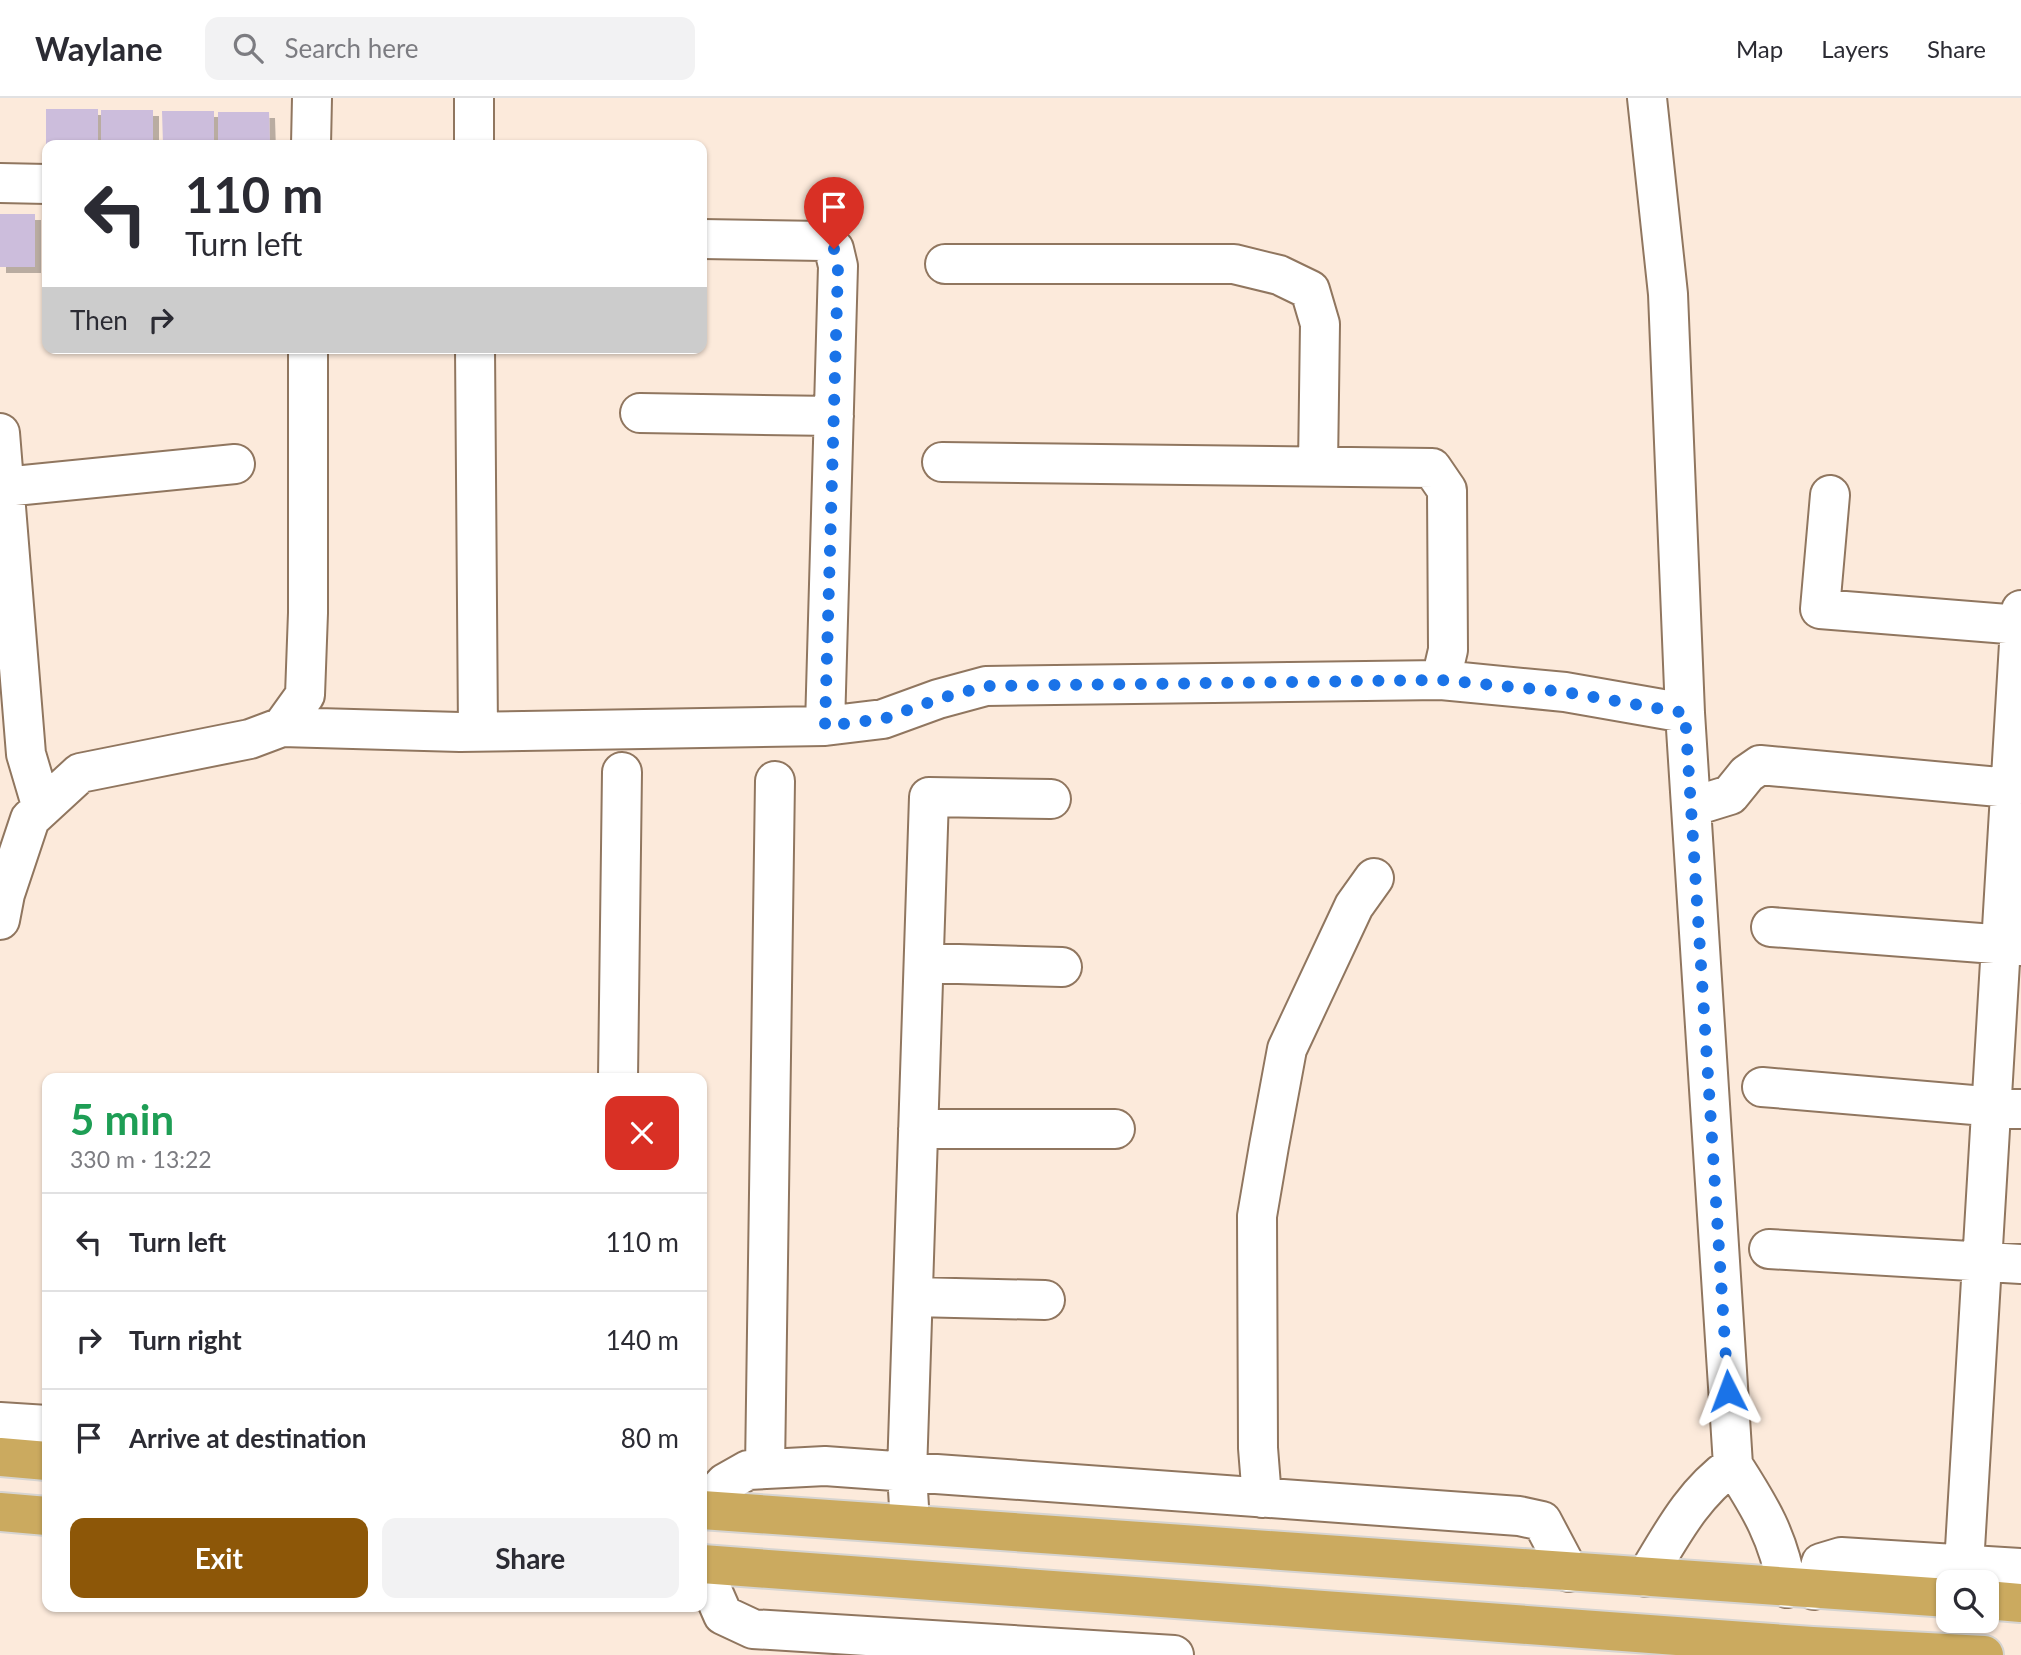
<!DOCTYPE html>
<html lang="en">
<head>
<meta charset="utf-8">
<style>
	body { margin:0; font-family:Lato,sans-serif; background:#f2f2f3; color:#2b2b33; height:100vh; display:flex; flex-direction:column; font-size:26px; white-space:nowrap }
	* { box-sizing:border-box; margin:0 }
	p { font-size:23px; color:#7c7c81 }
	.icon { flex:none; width:38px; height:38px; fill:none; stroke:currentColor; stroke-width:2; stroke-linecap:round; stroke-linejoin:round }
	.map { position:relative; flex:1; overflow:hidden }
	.side { position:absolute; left:42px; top:975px; width:665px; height:539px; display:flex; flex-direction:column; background:#fff; border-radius:14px; box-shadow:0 2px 5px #0004 }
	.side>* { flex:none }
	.banner { position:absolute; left:42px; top:42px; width:665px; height:214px; border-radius:14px; box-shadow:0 2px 5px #0004; background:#fff; color:#2b2b33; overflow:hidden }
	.controls { position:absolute; left:1936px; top:1472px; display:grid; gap:14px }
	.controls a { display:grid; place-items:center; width:63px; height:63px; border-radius:14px; background:#fff; box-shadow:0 2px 5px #0004; font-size:35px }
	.pin { position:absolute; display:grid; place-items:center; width:60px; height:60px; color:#fff; margin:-72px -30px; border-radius:50% 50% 50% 0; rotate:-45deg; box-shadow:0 0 7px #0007 }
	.pin .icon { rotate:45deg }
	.me { position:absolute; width:77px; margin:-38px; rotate:357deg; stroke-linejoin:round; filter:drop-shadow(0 0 5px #0008) }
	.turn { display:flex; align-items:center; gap:24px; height:147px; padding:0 28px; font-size:32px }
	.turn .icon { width:91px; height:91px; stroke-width:2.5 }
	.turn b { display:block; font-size:49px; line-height:60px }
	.then { display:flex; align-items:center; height:66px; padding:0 28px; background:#0003; gap:14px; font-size:26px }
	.round { display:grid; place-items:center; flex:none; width:74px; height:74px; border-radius:14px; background:#f2f2f3 }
	.overview { display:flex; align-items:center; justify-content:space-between; height:119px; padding:0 28px }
	h1 { font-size:42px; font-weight:700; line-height:52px; color:#1e9e55 }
	.button { display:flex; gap:14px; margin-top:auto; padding:14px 28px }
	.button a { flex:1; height:80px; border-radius:14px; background:#8d5708; color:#fff; font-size:28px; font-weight:700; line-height:80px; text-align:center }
	.button a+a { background:#f2f2f3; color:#2b2b33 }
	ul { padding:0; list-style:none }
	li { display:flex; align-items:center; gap:21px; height:98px; padding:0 28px; border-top:2px solid #e1e1e2 }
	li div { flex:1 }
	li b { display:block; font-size:26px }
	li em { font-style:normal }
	header { display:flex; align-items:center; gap:42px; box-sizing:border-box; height:98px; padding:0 35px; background:#fff; border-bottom:2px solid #e1e1e2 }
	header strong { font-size:33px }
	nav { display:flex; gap:38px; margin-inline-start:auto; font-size:24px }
	.search { width:490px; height:63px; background:#f2f2f3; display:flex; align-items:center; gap:18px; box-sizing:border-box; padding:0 24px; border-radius:14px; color:#7c7c81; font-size:26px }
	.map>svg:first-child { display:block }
</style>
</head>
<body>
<header>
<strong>Waylane</strong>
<div class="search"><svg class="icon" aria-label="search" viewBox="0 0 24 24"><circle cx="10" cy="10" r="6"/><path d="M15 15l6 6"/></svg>Search here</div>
<nav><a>Map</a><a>Layers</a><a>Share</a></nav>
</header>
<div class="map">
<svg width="2021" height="1557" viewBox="0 0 2021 1557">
	<defs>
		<filter id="shadow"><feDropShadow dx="6" dy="6" stdDeviation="0" flood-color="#0004"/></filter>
	</defs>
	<rect width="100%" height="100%" fill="#fceadb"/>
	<path fill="#ccbddc" filter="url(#shadow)" d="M46,11H98V47H46Z
		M101,12H153V47H101Z
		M162,13H214V47H163Z
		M218,14H269L270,47H218Z
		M0,116H35V169H0Z"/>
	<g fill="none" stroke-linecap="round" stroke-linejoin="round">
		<defs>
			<path id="minor" d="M474,0V47
				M1647,0L1668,196L1685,615L1733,1367C1760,1409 1779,1440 1787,1490
				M311,47L312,0
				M0,85L47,86
				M702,141L823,143L834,151L838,168L825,628
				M945,166H1234L1279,177L1310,192L1320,226L1318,368
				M475,250L478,633
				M640,315L834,318
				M0,335L26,656L42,710
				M942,364L1432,370L1447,392L1448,552L1441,582
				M4,389L235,366
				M1830,397L1820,511L2020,527
				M282,629L460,634L825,628L883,621L938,601L986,588L1441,582L1565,594L1685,615
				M1691,709L1730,697L1747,676L1760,667L2010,690
				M0,822L5,796L30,721L80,675L250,641L282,629L305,597L308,515V250
				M1771,829L2021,848
				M924,865L1062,869
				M618,980L622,674
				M1762,989L2021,1011
				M918,1031H1115
				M1769,1151L2021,1166
				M913,1199L1045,1202
				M0,1324L47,1327
				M765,1371L775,683
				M1262,1400L1258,1350L1257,1118L1269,1048L1287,951L1354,808L1374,780
				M702,1410L725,1385L748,1372L825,1368L1519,1418L1542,1423L1569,1474
				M910,1426L907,1375L929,699L1051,701
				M1964,1467L2021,512
				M702,1469L723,1517L753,1531L1174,1557
				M1646,1479C1671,1438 1692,1396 1733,1367
				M1814,1492L1821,1465L1841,1459L2021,1470"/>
			<path id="highway" d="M0,1359L47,1363
				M702,1412L1948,1500
				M0,1414L47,1418
				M702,1466L1812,1548L1984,1557
				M1986,1502L2021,1505"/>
		</defs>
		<use href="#minor" stroke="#90765f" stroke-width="42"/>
		<use href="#highway" stroke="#d6d4d1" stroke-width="42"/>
		<use href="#minor" stroke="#fff" stroke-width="38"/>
		<use href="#highway" stroke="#cbaa5f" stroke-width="38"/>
	</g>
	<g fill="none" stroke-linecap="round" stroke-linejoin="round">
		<path stroke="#1a73e8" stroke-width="12" stroke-dasharray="0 21.6" d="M834,151L838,168L825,628L883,621L938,601L986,588L1441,582L1565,594L1685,615L1728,1293"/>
	</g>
</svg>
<div class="controls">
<a><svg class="icon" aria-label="search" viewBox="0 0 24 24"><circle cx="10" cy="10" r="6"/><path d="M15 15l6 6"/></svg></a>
</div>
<div class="pin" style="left:834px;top:151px;background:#d93025"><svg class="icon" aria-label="arrive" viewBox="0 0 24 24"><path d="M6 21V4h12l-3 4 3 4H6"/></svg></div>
<svg class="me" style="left:1728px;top:1293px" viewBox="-20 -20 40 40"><path d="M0-17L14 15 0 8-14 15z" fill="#1a73e8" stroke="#fff" stroke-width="4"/></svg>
<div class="banner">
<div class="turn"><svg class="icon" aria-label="left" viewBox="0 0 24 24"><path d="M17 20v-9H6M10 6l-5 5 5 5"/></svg><div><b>110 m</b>Turn left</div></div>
<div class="then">Then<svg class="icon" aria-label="right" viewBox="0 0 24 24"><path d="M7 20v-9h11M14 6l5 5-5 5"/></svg></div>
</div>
<section class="side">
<div class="overview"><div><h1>5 min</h1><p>330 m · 13:22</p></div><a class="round" style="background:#d93025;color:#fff"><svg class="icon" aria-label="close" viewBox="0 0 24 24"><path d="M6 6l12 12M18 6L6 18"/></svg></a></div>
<ul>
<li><svg class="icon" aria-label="left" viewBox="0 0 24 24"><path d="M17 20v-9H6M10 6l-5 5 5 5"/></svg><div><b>Turn left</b></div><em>110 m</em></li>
<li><svg class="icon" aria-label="right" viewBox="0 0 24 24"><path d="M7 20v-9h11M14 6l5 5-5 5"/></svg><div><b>Turn right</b></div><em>140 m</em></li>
<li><svg class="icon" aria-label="arrive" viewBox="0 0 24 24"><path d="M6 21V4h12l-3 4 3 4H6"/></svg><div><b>Arrive at destination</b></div><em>80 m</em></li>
</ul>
<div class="button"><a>Exit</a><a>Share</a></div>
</section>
</div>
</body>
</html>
